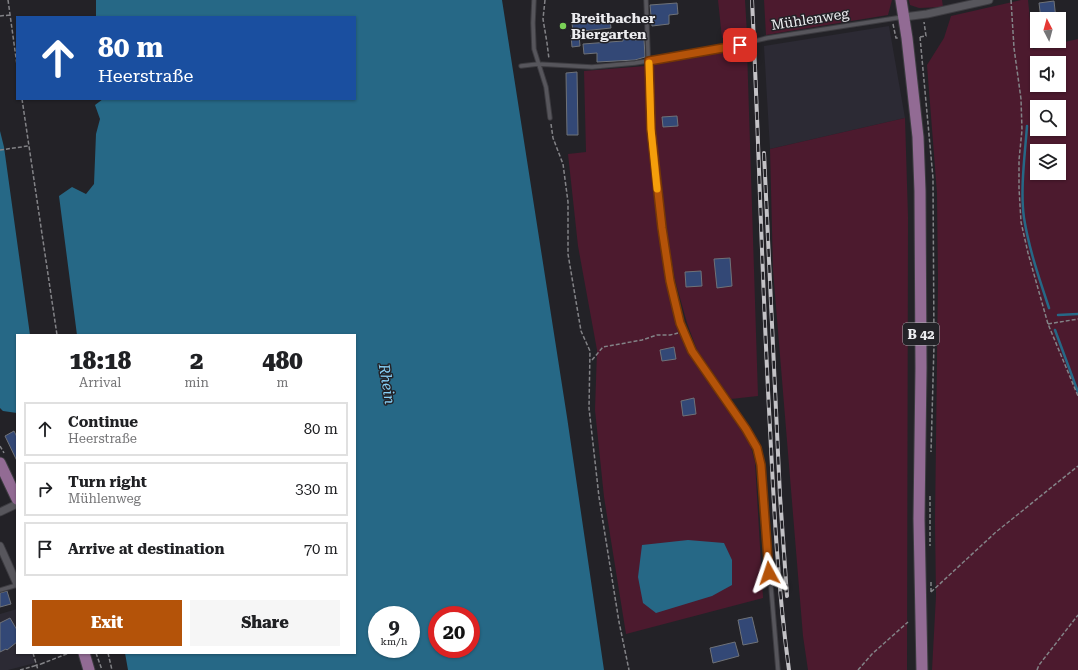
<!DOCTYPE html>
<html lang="en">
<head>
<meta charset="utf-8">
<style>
	body { margin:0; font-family:"Roboto Serif",serif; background:#f6f6f6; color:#202124; height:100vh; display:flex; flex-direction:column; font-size:15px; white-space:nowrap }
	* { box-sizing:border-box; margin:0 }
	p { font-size:13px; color:#757577 }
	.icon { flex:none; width:22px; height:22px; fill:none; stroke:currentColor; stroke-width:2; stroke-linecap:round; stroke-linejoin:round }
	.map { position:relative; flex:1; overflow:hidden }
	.panel { position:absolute; left:16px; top:334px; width:340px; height:320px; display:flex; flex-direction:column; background:#fff; border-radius:0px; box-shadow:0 1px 3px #0004 }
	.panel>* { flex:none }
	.top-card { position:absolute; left:16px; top:16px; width:340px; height:84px; border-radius:0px; box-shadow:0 1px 3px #0004; background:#1a4fa0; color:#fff; overflow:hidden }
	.needle { width:26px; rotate:354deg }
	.tools { position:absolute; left:1030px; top:12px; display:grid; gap:8px }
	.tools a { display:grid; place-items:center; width:36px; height:36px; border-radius:0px; background:#fff; box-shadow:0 1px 3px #0004; font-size:20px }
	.speed { position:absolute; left:368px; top:606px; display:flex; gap:8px; font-size:20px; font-weight:700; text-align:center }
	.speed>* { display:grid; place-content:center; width:52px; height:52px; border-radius:50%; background:#fff; box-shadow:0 1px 3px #0004; line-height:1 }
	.speed small { font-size:10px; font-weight:400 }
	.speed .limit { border:6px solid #d22; background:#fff; color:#111 }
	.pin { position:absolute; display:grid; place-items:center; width:34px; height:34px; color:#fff; margin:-17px; border-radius:8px; box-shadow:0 2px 6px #0006 }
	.me { position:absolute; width:44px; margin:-22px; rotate:355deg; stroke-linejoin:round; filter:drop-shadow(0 0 3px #0008) }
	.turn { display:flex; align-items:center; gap:14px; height:84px; padding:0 16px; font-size:18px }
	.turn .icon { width:52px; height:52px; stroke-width:2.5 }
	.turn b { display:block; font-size:28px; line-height:34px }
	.eta { display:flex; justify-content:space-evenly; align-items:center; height:68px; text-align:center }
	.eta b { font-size:24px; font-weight:800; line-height:28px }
	.action { display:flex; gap:8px; margin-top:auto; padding:8px 16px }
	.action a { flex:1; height:46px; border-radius:0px; background:#b45309; color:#fff; font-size:16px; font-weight:800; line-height:46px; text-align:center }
	.action a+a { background:#f6f6f6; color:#202124 }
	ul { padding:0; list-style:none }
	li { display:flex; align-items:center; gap:12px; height:54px; margin:0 8px 6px; padding:0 8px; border:2px solid #e0e0e0; border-radius:0px }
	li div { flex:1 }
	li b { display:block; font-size:15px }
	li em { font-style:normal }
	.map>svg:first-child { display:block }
</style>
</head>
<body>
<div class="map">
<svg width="1078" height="670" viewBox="0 0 1078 670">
	<rect width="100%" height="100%" fill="#232227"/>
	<path fill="#2c2a34" d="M889,26L905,118L770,149L764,46Z
		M17,609V653H32L35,663L8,670H0V614Z"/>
	<path fill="#4c1a2e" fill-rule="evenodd" d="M718,0H745L747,34L722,38Z
		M764,0H892L888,15L766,35Z
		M909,0H942L943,7L919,8L910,5Z
		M1021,0H1028L1033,49L1078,39V670H932L936,596L935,522L938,279L937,193L927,65L944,38L951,16ZM1037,63H1059V85H1037ZM1037,107H1059V129H1037ZM1037,151H1059V173H1037Z
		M747,49L758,396L731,399L697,350L687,323L675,280L666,229L655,129L653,63Z
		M645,66L658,228L666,282L677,325L689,354L744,432L750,444L755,462L763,598L626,634L604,497L595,410L597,350L578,246L568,154L586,152L584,71Z
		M905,118L908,217L907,670H808L803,636L773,270L770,149Z"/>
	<path fill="#266886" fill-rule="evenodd" d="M96,0H502L567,417L604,670H128L125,653H355V335H77L59,196L72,187L86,194L94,184L96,134L100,119L95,105L103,99H355V17H96ZM377,615H411V649H377ZM437,615H471V649H437Z
		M0,131L4,147L30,335H17V413L3,411L0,408Z
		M688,540L724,543L732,560V585L712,596L656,613L643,603L638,577L642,545Z"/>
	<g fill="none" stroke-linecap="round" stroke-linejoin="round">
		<path stroke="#266886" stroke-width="2.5" d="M1027,126C1025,154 1020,190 1024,218C1029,249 1039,278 1049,308
			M1058,315L1078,314
			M1055,330L1078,392"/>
	</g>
	<path fill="#334876" stroke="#6f7278" d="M1054,1L1056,19H1041L1039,3Z
		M677,3L678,14L669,15V24L652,26L650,5Z
		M597,16L598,20L610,19L611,28L573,32L572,23H579V18Z
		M571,35H579L580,46L572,47Z
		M634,37L635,40L644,39L645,57L635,60L597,62V53L584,54L583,44L623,41V38Z
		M577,72L578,135H567L566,73Z
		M677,116L678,126L663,127L662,117Z
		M730,258L732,286L717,288L714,259Z
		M701,271L702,286L686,287L685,272Z
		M674,347L676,359L662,361L660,350Z
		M694,398L696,414L683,416L681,401Z
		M14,431L17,437V461L5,436Z
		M7,591L11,604L0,607V593Z
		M752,617L758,642L743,645L738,620Z
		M10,618L17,630V642L7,650L6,649L0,652V623Z
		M735,642L739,656L713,663L710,648Z"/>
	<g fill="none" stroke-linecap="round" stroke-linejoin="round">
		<defs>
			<path id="service" d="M534,0L533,23L534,49L546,87L550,118
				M646,0L651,129L661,228L670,281L681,323L692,351L745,429L757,448L760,456L778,670
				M521,66L538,64L592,67L635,63L727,48L767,38L903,17
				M0,590L17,585"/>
			<path id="minor" d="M904,17L927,14L989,0
				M0,512L17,504
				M0,546L17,584"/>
			<path id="primary" d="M901,0L907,38L918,137L920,191L921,368L919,519L922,670
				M0,463L17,499
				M84,653L89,670"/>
		</defs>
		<use href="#service" stroke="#3d3c41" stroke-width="5.5"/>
		<use href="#minor" stroke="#3d3c41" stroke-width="9"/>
		<use href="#primary" stroke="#3d3c41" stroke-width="13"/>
		<path stroke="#838387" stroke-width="1.5" stroke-dasharray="4 2" stroke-linecap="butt" d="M8,0L17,65
			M545,0L543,19L547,43L549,59
			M1011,0L1014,48L1021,99L1022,130L1019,160V188L1021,222L1028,253L1048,324L1078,396
			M0,16L10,15
			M893,24L896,38H898
			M920,37L933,178L934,345L931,452
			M920,37L926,36L924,22
			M22,99L57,335
			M551,124L553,138L563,164L568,202V254L581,331L590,351L589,408L599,497L619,622L629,670
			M0,150L28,146
			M1048,324L1078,319
			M592,360L603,347L642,340L657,335H670L678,333
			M0,446L4,453
			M930,496V546
			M931,582V592
			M931,592L996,532L1078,466
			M33,653L38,670
			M96,653L102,670
			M108,653L112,670
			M41,664L69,653
			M20,670L34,666
			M858,670L872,654L908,622
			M1037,670L1039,665L1078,615"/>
		<use href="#service" stroke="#57565c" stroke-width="3.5"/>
		<use href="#minor" stroke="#57565c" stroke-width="7"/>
		<use href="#primary" stroke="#926b94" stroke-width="11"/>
		<defs>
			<path id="rail" d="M752,0C759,143 762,285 770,428C774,509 778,590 789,670
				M764,153L780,496L787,596"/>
		</defs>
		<use href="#rail" stroke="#c3c2c6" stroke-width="4"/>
		<use href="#rail" stroke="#232227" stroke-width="2.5" stroke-dasharray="8" stroke-linecap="butt"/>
		<path stroke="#838387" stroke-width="1.5" stroke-dasharray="4 2" stroke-linecap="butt" d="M34,666L41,664"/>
	</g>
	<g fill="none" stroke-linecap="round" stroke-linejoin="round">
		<defs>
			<path id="route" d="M740,45L649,61L651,129L662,228L670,281L680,323L692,351L746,429L757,448L761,465L769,573"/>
		</defs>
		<use href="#route" stroke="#753606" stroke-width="10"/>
		<use href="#route" stroke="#b45309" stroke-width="7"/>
		<path stroke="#f59e0b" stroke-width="7" d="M649,63L651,129L657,189"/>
	</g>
	<circle fill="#7ad157" stroke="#232227" stroke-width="1.5" cx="563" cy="26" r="4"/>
	<g text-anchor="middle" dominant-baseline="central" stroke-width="3" stroke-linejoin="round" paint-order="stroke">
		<rect fill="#232227" stroke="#b0afb3" stroke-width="1" x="903" y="323" width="36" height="22" rx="3"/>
		<g font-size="13" font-weight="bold" fill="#ececef">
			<text x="921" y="334">B 42</text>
		</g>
		<g font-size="14" font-weight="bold" fill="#ececef" stroke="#232227" text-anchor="start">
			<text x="571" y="18">Breitbacher<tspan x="571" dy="16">Biergarten</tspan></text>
		</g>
		<g font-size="14" fill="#ececef" stroke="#232227">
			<text transform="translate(810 19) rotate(-9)">Mühlenweg</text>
		</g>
		<g font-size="15" font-style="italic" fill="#88d0f6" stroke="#232227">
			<text transform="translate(387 384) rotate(81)">Rhein</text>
		</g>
	</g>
</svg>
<div class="tools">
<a><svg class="needle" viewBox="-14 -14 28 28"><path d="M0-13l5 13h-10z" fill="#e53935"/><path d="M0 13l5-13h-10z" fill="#757577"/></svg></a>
<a><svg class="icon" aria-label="sound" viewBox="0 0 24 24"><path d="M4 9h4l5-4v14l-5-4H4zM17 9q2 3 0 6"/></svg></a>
<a><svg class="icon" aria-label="search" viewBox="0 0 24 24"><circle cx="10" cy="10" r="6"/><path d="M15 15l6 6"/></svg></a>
<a><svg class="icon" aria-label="layers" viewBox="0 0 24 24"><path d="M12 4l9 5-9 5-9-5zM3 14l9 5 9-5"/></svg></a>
</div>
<div class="speed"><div>9<small>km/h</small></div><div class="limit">20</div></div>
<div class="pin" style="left:740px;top:45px;background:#d93025"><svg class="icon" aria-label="arrive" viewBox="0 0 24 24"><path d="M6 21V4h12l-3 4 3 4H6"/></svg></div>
<svg class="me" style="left:769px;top:573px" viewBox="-20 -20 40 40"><path d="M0-17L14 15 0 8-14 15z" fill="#b45309" stroke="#fff" stroke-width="4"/></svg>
<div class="top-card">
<div class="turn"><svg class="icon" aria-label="ahead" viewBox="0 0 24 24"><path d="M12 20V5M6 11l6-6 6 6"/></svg><div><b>80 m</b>Heerstraße</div></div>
</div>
<section class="panel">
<div class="eta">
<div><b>18:18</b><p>Arrival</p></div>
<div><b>2</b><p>min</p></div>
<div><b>480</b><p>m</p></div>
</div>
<ul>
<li><svg class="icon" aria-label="ahead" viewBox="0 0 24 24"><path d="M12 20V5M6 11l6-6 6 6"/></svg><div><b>Continue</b><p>Heerstraße</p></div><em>80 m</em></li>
<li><svg class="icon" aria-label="right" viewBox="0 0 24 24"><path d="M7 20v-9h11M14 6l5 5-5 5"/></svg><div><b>Turn right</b><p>Mühlenweg</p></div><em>330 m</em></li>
<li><svg class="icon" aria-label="arrive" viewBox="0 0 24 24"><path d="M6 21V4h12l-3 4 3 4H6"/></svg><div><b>Arrive at destination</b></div><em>70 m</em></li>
</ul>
<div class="action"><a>Exit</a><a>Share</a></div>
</section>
</div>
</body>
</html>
